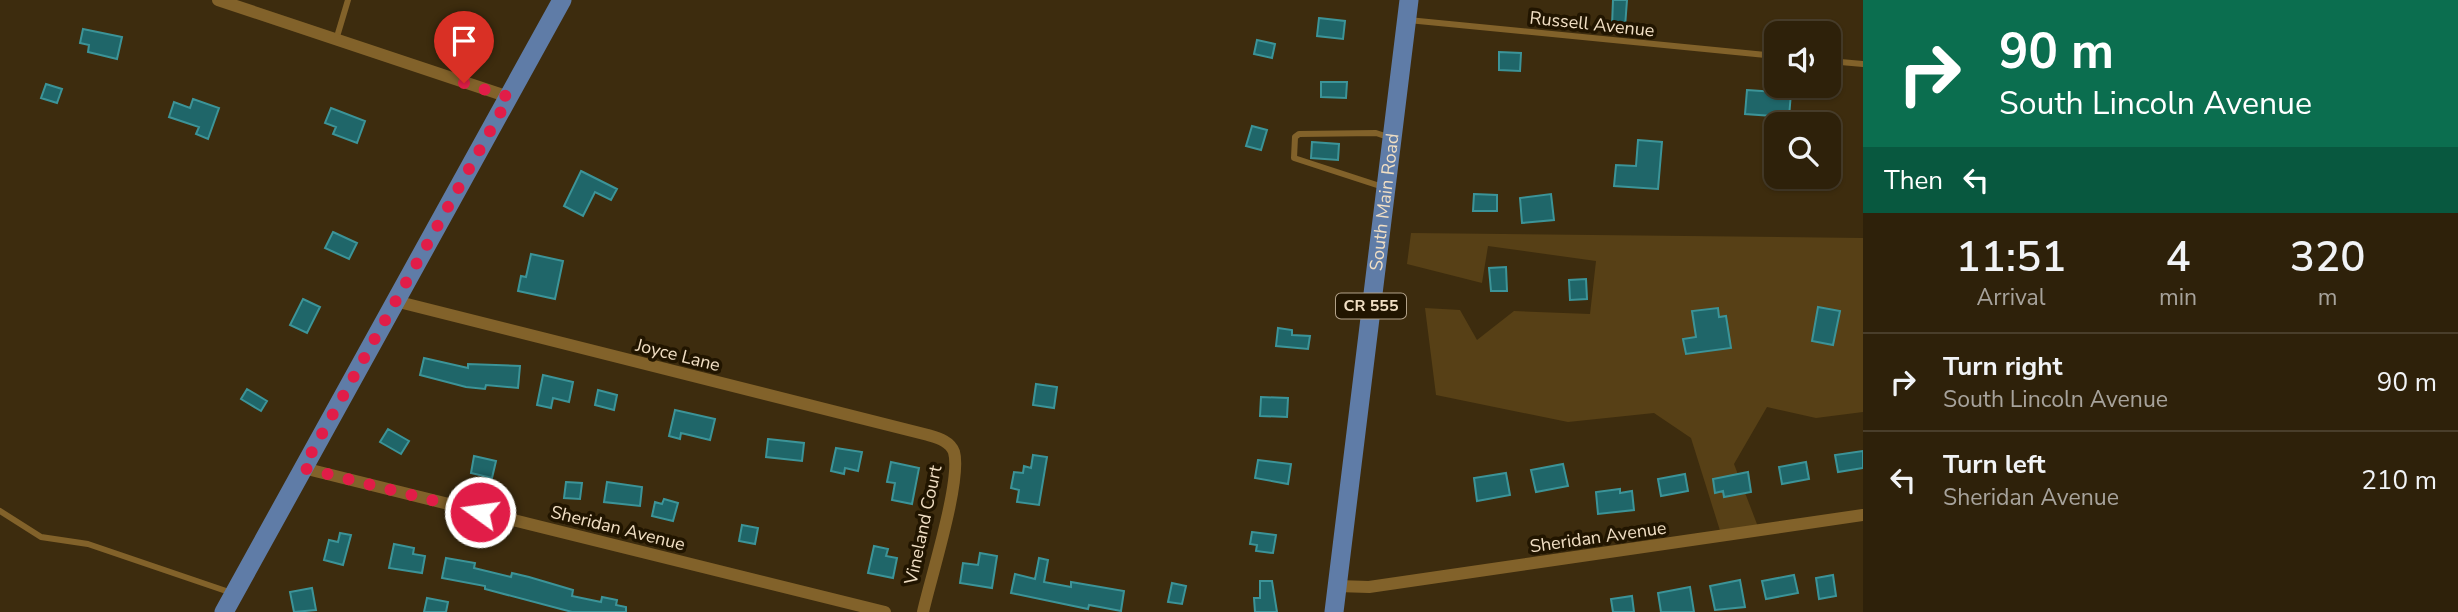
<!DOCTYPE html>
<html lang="en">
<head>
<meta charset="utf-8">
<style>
	body { margin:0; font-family:"Nunito Sans",sans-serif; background:#3a2e18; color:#f1f3f6; height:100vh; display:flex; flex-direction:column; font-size:26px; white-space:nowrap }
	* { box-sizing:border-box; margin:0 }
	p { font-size:23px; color:#a7a39c }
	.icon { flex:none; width:38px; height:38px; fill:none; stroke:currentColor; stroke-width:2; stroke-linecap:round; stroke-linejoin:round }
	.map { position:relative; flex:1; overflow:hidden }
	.panel { display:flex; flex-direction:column; background:#2e210a; width:595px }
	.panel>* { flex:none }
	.banner { background:#0b6e4f; color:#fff; overflow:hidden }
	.buttons { position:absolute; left:1764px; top:21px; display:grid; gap:14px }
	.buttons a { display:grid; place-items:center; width:77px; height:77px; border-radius:14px; background:#2e210a; box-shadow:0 2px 5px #0004,0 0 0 2px #493e2b; font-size:35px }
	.pin { position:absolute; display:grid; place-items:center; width:60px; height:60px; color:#fff; margin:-72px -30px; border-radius:50% 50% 50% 0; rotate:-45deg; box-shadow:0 0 7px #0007 }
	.pin .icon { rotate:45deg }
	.me { position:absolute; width:77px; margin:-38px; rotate:284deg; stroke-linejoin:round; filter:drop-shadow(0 0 5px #0008) }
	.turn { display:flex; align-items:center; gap:24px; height:147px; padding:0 21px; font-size:32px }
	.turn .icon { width:91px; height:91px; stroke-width:2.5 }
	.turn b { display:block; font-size:49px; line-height:60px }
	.then { display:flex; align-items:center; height:66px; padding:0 21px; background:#0003; gap:14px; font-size:26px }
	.eta { display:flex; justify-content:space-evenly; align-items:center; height:119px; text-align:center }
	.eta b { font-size:42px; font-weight:600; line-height:49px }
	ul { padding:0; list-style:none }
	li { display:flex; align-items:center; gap:21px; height:98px; padding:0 21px; border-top:2px solid #493e2b }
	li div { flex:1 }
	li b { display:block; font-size:26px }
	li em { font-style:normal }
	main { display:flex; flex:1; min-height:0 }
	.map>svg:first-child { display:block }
</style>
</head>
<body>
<main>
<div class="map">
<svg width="1863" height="612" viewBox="0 0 1863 612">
	<rect width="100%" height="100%" fill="#3d2c0e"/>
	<path fill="#574016" d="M1411,233L1863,238V412L1816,418L1767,407L1734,464L1760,532L1722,537L1691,438L1654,413L1568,422L1436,395L1425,308L1460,310L1477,340L1514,311L1590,314L1596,261L1488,246L1482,283L1407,264Z"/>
	<path fill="#1f6669" stroke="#3c9498" stroke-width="2" d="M1613,0H1627L1625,27L1612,26Z
		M1319,18L1345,21L1343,39L1317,36Z
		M83,29L122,37L117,59L88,52L89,45L80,43Z
		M1257,40L1275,44L1272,58L1254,54Z
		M1499,52L1521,53L1520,71L1499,70Z
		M1321,82H1347L1346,98L1321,97Z
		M46,84L62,89L57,103L41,98Z
		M1747,90L1791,93L1789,117L1745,114Z
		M193,99L219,108L208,139L196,134L199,127L169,117L174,102L190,108Z
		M331,108L365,121L357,143L333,134L336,127L325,123Z
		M1252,126L1267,130L1261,150L1246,146Z
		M1638,140L1662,142L1658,189L1614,186L1616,165L1636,166Z
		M1312,142L1339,144L1338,160L1311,158Z
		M581,171L617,189L611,200L595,192L583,216L564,206Z
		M1474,194L1497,195V211H1473Z
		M1551,194L1554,220L1522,223L1520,198Z
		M333,232L357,243L349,259L325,248Z
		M531,254L563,261L555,299L518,291L521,276L526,277Z
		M1506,267L1507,291H1491L1489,268Z
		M1586,279L1587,299L1570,300L1569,280Z
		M303,299L320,307L307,333L290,325Z
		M1818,307L1840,311L1833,345L1812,341Z
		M1718,308L1719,317L1726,316L1731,348L1686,354L1683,339L1696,337L1692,311Z
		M1278,328L1292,330V335L1310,336L1308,349L1276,346Z
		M424,358L468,368V364L520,366L518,388L486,385L485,389L466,387L420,375Z
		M543,375L573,382L569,402L553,398L551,408L537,405Z
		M1036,384L1057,387L1054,408L1033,405Z
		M247,389L267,401L261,411L241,399Z
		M598,390L617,395L614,410L595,405Z
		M1261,397L1288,398L1287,417L1260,416Z
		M675,410L715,419L710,440L681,433L680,439L669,436Z
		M388,429L409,441L401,454L380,442Z
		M768,439L804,443L802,461L766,457Z
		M836,448L862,452L858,471L845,468L844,474L831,471Z
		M1863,451V468L1838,472L1835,455Z
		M1033,455L1047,457L1039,505L1017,502L1019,490L1011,488L1014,472L1023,473L1024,466L1031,468Z
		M474,456L496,461L492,478L471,473Z
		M1258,460L1291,464L1288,484L1255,478Z
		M891,462L919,468L912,504L892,500L895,483L887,482Z
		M1806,462L1809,479L1782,484L1779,467Z
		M1563,464L1568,486L1536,492L1531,470Z
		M1748,472L1751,492L1724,497L1723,491L1715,493L1713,479Z
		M1506,473L1510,495L1477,501L1474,478Z
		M1685,474L1688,491L1661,496L1658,479Z
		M566,482L582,483L580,499L564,498Z
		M607,482L642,487L640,506L604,502Z
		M1620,489V493L1632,491L1634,510L1598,514L1596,492Z
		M664,499L678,503L673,521L652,516L655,502L662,504Z
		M742,525L758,528L755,544L739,541Z
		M1252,532L1276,535L1273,553L1256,551L1257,545L1250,544Z
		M340,533L351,535L343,565L324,560L329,540L338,542Z
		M394,544L414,548L413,554L425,556L422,573L389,568Z
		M874,546L888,549L886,556L897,558L893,578L868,573Z
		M980,553L997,556L992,588L960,583L963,563L978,565Z
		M446,558L475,563L474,568L511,577L512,573L529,577L573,590L572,596L601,602L602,597L617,600L616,605L626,607V612H572L485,589V586L442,578Z
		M1039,558L1048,560L1044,582L1071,587V582L1124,591L1121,611L1089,605L1088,609L1011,593L1015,574L1035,579Z
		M1794,575L1798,593L1766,599L1762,581Z
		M1833,575L1836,596L1819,599L1816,578Z
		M1740,580L1745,607L1715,610L1710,586Z
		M1260,581H1272L1277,612H1255L1254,598H1260Z
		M1172,583L1186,586L1182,604L1168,602Z
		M1690,587L1694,612H1661L1658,593Z
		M312,588L316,610L294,612L290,592Z
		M1632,596L1634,612H1613L1611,599Z
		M427,598L448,602L446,612H424Z"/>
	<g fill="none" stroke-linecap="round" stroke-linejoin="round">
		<path stroke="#82622a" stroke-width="6" d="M1408,20L1776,56
			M336,40L348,0
			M1829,61L1863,64
			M1383,187L1294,158L1295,137L1299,134L1376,133L1388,137
			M0,511L41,537L88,544L232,593"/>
		<path stroke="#82622a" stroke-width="12" d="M218,0L509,97
			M395,301L928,435C938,438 950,441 954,452C962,480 930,580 923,612
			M303,468L885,612
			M1337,586L1369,587L1863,515"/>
		<g stroke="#5f7ca7" stroke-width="19">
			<path d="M224,612L562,0"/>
			<path id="s1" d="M1334,612L1409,0"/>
		</g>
	</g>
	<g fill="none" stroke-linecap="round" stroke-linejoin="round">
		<path stroke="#e11d48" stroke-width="12" stroke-dasharray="0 21.6" d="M464,83L509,97L303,468L480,512"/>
	</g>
	<g text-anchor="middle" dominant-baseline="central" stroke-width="7" stroke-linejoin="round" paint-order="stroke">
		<rect fill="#211500" stroke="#b3a289" stroke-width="2" x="1336" y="293.5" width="70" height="25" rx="5"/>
		<g font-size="16" font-weight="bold" fill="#f1dfc4">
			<text x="1371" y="306">CR 555</text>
		</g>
		<g font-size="18" fill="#f1dfc4" stroke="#211500">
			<text transform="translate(1592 24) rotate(6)">Russell Avenue</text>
			<text stroke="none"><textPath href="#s1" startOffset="413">South Main Road</textPath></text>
			<text transform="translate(678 355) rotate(14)">Joyce Lane</text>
			<text transform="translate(923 525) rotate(-78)">Vineland Court</text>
			<text transform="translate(618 528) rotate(14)">Sheridan Avenue</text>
			<text transform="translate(1598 537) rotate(-8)">Sheridan Avenue</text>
		</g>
	</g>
</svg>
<div class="buttons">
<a><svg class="icon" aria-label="sound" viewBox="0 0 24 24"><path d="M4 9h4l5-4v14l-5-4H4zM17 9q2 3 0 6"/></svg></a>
<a><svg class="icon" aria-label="search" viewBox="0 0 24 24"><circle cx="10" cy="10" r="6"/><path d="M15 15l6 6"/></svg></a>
</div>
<div class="pin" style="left:464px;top:83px;background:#d93025"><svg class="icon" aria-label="arrive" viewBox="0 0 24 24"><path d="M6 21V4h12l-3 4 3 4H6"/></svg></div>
<svg class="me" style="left:480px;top:512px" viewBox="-20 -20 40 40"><circle r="17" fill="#e11d48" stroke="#fff" stroke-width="3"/><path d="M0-11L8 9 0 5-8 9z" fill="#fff"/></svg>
</div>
<section class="panel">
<div class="banner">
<div class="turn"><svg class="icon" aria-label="right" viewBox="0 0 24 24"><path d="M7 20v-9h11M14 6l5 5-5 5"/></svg><div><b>90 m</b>South Lincoln Avenue</div></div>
<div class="then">Then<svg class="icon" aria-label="left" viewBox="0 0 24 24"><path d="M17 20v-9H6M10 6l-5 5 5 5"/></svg></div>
</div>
<div class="eta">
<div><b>11:51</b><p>Arrival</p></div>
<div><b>4</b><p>min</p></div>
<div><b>320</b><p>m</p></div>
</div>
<ul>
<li><svg class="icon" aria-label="right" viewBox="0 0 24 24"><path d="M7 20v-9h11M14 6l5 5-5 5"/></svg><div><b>Turn right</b><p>South Lincoln Avenue</p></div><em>90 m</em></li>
<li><svg class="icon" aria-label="left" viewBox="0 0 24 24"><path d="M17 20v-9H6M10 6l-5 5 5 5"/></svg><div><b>Turn left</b><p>Sheridan Avenue</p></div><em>210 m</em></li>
</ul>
</section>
</main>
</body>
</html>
